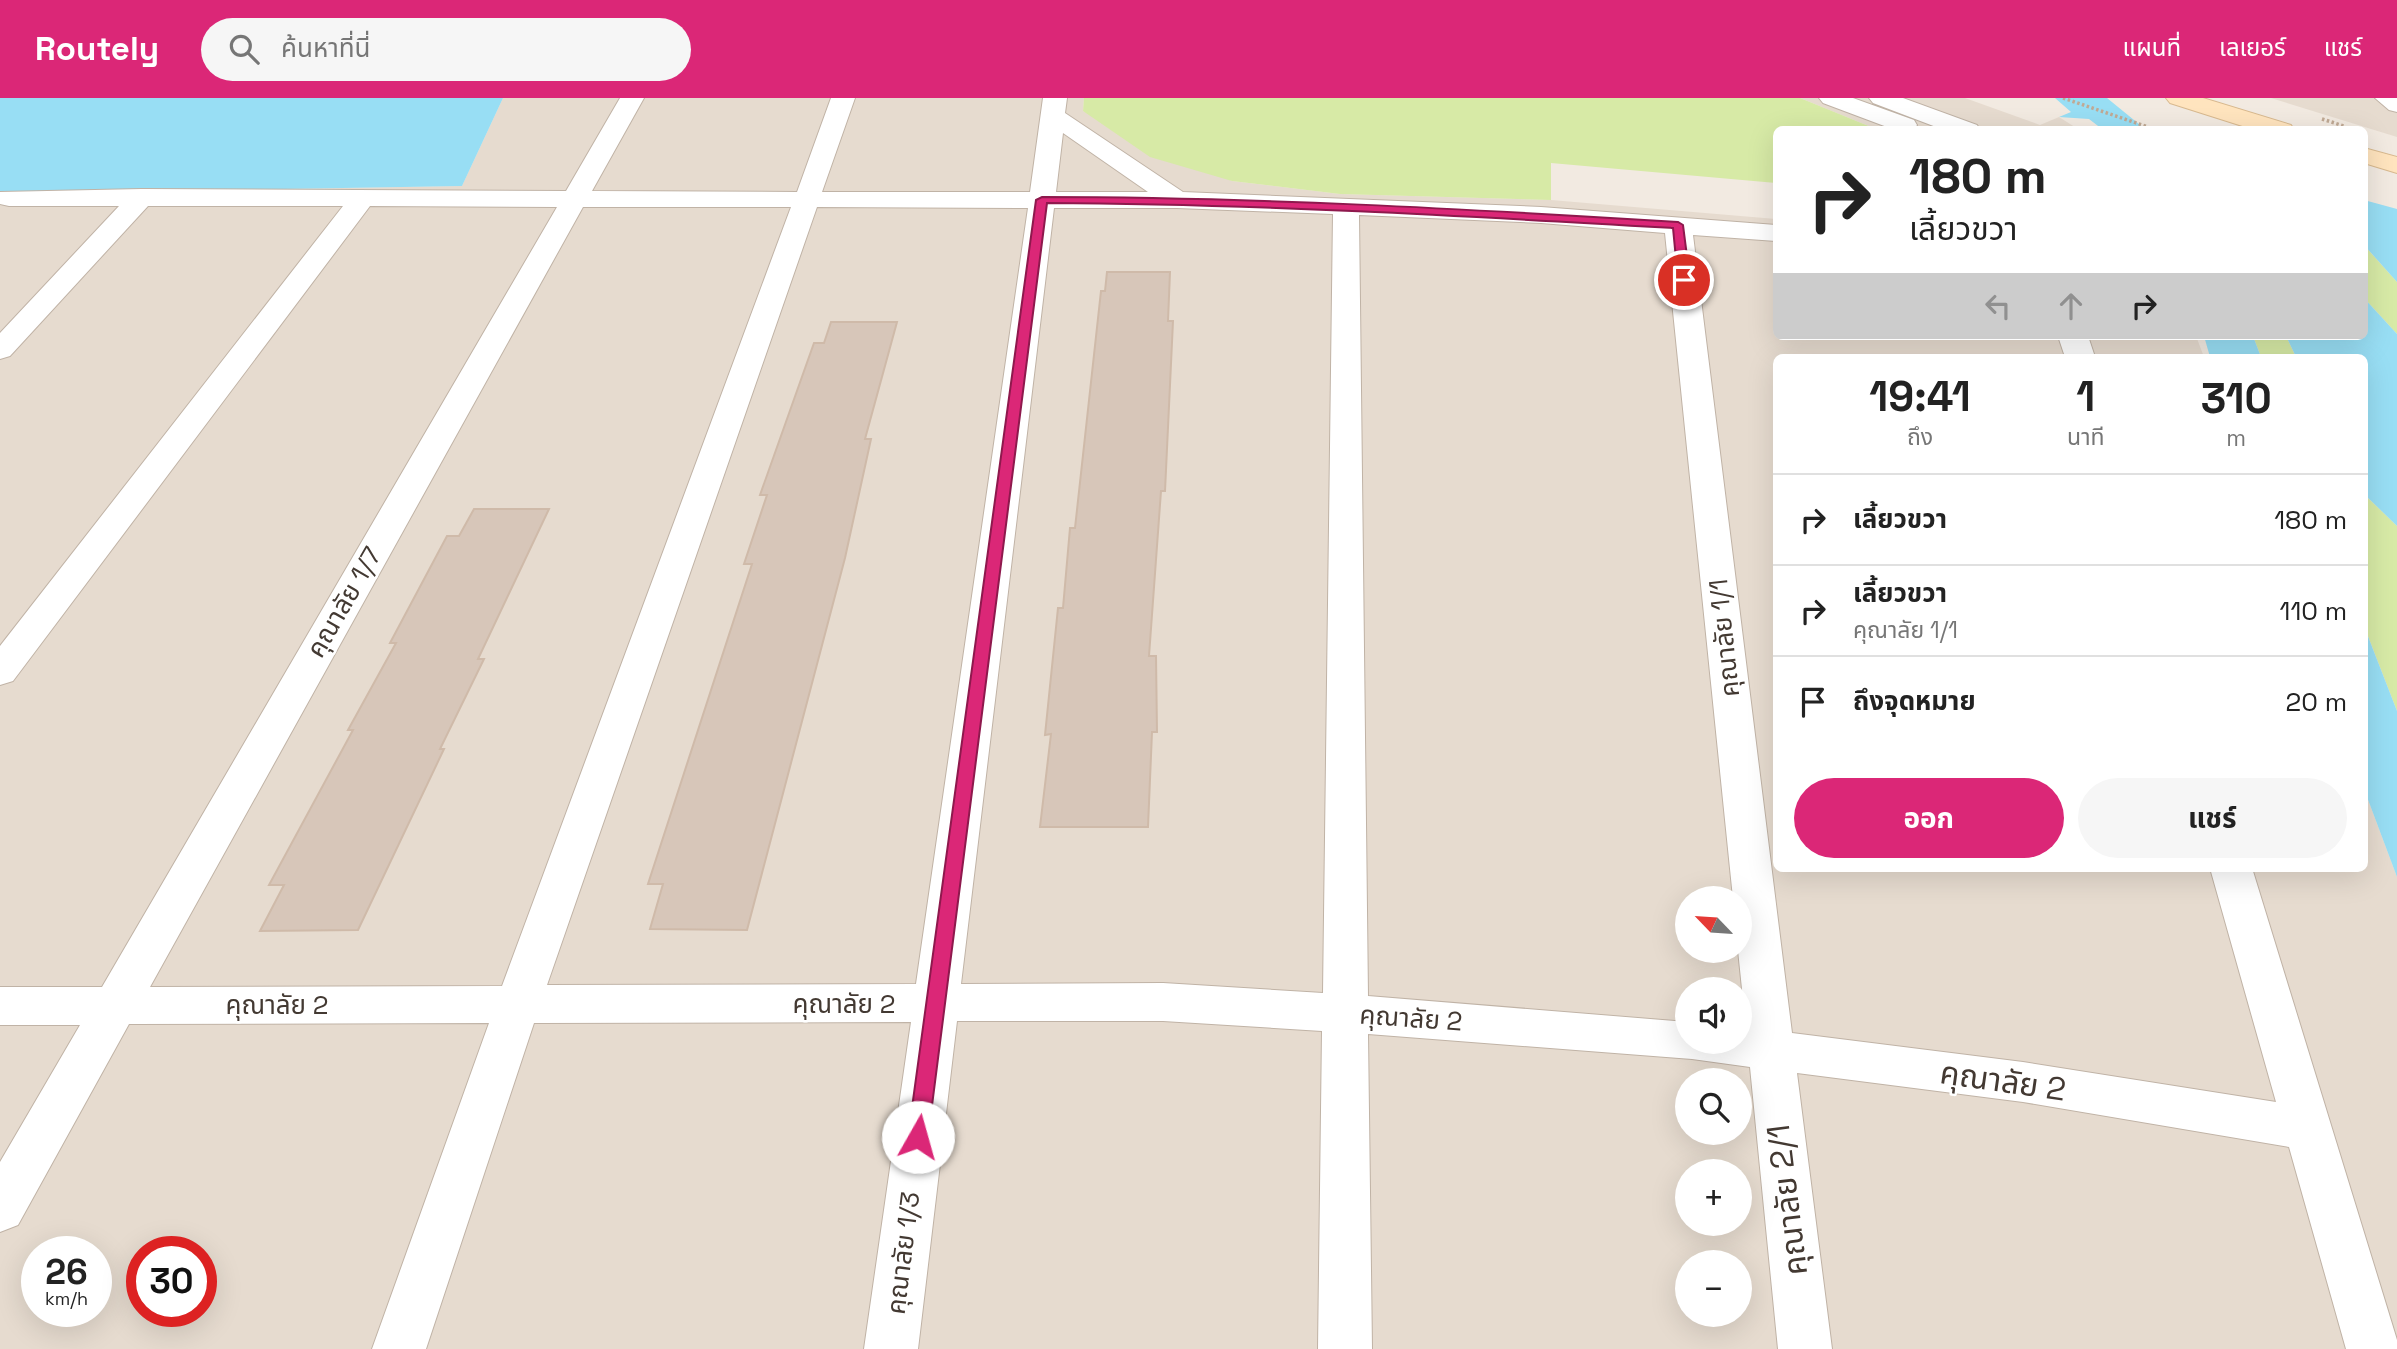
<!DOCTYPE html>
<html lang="th">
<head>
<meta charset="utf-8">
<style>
	body { margin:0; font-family:"Space Grotesk","Noto Sans Thai",sans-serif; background:#f6f6f6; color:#222; height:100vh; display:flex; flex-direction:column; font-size:26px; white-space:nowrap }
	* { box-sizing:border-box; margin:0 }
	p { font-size:23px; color:#767676 }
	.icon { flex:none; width:38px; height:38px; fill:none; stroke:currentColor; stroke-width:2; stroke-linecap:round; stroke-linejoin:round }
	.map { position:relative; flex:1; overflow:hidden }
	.panel { position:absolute; left:1773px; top:256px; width:595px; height:518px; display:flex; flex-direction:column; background:#fff; border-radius:10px; box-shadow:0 7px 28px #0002 }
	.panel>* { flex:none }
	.hud { position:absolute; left:1773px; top:28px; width:595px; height:214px; border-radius:10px; box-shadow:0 7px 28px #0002; background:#fff; color:#222; overflow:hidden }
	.needle { width:46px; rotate:295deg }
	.controls { position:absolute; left:1675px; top:788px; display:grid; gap:14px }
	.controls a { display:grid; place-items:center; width:77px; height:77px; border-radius:50%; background:#fff; box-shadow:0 7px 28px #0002; font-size:35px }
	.speed { position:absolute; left:21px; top:1138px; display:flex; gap:14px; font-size:35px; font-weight:700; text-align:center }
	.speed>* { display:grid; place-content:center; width:91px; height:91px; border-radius:50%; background:#fff; box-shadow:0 7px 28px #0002; line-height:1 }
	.speed small { font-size:18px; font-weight:400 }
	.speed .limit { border:10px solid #d22; background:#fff; color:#111 }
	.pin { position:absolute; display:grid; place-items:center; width:60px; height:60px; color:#fff; margin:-30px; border:4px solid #fff; border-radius:50%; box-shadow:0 2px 7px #0007 }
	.me { position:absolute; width:77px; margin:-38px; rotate:7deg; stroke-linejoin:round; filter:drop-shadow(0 0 5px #0008) }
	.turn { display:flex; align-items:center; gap:24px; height:147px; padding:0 21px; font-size:32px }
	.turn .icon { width:91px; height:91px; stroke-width:2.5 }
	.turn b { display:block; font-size:49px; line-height:60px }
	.lanes { display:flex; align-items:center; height:66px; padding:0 21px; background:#0003; justify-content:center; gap:35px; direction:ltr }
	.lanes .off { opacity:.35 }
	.eta { display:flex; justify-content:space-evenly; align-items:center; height:119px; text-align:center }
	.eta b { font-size:42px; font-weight:700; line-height:49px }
	.button { display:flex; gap:14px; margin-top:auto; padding:14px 21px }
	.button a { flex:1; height:80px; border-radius:42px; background:#db2777; color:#fff; font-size:28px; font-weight:700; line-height:80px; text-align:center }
	.button a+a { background:#f6f6f6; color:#222 }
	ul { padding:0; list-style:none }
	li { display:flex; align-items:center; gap:21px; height:91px; padding:0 21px; border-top:2px solid #e0e0e0 }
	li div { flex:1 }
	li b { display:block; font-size:26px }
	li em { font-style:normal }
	header { display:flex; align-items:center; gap:42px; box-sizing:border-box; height:98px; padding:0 35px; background:#db2777; color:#fff }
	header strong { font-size:33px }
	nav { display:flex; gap:38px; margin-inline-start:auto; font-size:24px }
	.search { width:490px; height:63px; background:#f6f6f6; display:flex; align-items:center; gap:18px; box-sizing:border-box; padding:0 24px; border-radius:38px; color:#767676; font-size:26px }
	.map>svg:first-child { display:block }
</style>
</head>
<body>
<header>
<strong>Routely</strong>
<div class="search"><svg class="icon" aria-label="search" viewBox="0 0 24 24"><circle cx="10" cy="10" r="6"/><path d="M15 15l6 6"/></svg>ค้นหาที่นี่</div>
<nav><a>แผนที่</a><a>เลเยอร์</a><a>แชร์</a></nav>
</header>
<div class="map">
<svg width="2397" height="1251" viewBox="0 0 2397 1251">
	<rect width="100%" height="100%" fill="#f2eae1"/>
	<path fill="#e6dbcf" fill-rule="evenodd" d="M503,0H1084L1083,13L1232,83L1340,96L1551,102L1776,121V238H2196L2204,259H1776V770H2364V691L2397,779V1251H0V96L462,88ZM1687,800H1740V852H1687ZM1687,891H1740V943H1687ZM1687,982H1740V1034H1687ZM1687,1073H1740V1125H1687ZM37,1153H96V1213H37ZM142,1153H201V1213H142ZM1687,1164H1740V1216H1687Z
		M1800,0H1965L2040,27L2059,19L2078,31H1876Z
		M2271,0H2397V39Z"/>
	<path fill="#d7eaa6" d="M1084,0H1800L1876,31L1776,32V85L1551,65V102L1340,96L1232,83L1150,59L1083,13Z
		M2364,147L2397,184V236L2364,200Z
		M2253,238H2286L2296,259H2261Z
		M2364,396L2397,428V613L2364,528Z"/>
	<path fill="#98def4" d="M0,0H503L462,88L0,96Z
		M2055,0H2107L2145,31H2102L2089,21L2059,19L2071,14Z
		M2364,102L2397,111V184L2364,147Z
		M2364,200L2397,236V428L2364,396V259H2296L2286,238H2364Z
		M2204,238H2253L2261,259H2210Z
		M2364,528L2397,613V779L2364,691Z"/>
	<path fill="#d7c6b9" stroke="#cfbaa9" stroke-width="2" d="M1107,174H1170L1168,223H1173L1165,393H1161L1149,558H1156L1157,634H1152L1148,729H1040L1051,636L1045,637L1058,510H1063L1070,430H1075L1101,193H1105Z
		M831,224H897L865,341H871L845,460L747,832L650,831L663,786H648L752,466H744L767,397H760L814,245H824Z
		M474,411H549L478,561H484L440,651H444L358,832L260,833L284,787H269L353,632H348L396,545H390L447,438H459Z"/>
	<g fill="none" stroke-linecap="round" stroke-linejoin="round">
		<defs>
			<path id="minor" d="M620,0H644L592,93L797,94L831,0H855L822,94H1030L1043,0H1067L1065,15L1183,94L1541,109L1776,127V143L1693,137L1792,935L2023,964L2276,1004L2210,770H2252L2397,1242V1251H2346L2289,1049L2023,1004L1797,975L1832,1251H1778L1750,969L1692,961L1368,936L1372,1251H1318L1322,933L1163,923H957L918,1251H864L911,924L534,925L426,1251H372L489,925L129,926L18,1127L0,1134V1064L80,927H0V889H102L557,109L370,108L13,583L0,587V548L343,108H148L10,258L0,261V235L119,108H9L0,106V94L142,91L566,93ZM1063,35L1148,94H1056ZM583,109H791L502,888L150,889ZM817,109L1028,110L916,886L547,887ZM1054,110H1177L1333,116L1323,895L1163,885L961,886ZM1359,117L1541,125L1665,135L1733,800H1740L1738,852L1746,930L1740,929V943H1687V924L1368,898Z
				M1819,0H1853L1914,22L1917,27L1914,32H1895L1823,5Z
				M1869,0H1903L1977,27L1980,32H1944L1873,5Z
				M2375,0H2397V14L2389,12Z
				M2058,238H2088L2095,259H2065Z"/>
			<path id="secondary" d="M2166,0H2203L2291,27L2294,32H2255L2170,5Z
				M2364,50L2397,59V75L2364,65Z"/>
		</defs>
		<use href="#minor" stroke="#c0b3a6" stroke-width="2"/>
		<use href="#secondary" stroke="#d8b98f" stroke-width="2"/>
		<path stroke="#c0a994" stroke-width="3.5" stroke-dasharray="2.5 2.5" stroke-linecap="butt" d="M2063,0L2148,29
			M2322,21L2344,28"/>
		<use href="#minor" fill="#fff" fill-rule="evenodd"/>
		<use href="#secondary" fill="#ffe4be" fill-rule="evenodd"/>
	</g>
	<path fill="#db2777" stroke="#8e194d" stroke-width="2" d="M1042,99C1254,99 1466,111 1678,124L1683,127L1690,182L1684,186L1678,182L1673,130C1464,118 1256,106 1047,105L928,1039L925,1045L918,1048L911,1045L908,1039L1036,102Z"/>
	<g text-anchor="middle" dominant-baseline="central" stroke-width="5" stroke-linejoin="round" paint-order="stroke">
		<g font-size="26" fill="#433932" stroke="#fff">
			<text transform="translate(344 504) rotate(-60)">คุณาลัย 1/7</text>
			<text transform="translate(1724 540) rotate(-96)">คุณาลัย 1/1</text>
			<text x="844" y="906">คุณาลัย 2</text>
			<text x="277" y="907">คุณาลัย 2</text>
			<text transform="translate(1411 920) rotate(4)">คุณาลัย 2</text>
			<text transform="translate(903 1155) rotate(-83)">คุณาลัย 1/3</text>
		</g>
		<g font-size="32" fill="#433932" stroke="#fff">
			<text transform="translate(2003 983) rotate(8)">คุณาลัย 2</text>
			<text transform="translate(1787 1102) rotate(-97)">คุณาลัย 2/1</text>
		</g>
	</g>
</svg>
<div class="controls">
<a><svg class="needle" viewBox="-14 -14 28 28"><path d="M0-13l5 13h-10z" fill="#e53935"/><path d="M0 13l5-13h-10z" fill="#767676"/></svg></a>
<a><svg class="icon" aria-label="sound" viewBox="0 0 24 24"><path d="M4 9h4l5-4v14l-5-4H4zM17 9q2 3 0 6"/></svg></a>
<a><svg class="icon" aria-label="search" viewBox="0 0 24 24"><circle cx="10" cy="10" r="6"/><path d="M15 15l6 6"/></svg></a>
<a>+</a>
<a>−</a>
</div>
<div class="speed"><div>26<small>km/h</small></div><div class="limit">30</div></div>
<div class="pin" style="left:1684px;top:182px;background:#d93025"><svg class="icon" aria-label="arrive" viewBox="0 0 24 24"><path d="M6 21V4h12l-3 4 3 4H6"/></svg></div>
<svg class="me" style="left:918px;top:1039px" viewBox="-20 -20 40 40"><circle r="19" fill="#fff"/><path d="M0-13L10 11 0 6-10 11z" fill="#db2777"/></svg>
<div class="hud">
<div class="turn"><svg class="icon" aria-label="right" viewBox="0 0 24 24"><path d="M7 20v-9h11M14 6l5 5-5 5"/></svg><div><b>180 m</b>เลี้ยวขวา</div></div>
<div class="lanes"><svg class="icon off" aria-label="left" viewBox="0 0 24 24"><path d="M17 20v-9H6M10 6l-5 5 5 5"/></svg><svg class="icon off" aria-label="ahead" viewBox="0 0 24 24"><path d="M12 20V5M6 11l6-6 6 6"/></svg><svg class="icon" aria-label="right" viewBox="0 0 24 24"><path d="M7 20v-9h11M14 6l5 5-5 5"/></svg></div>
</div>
<section class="panel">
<div class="eta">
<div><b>19:41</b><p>ถึง</p></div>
<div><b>1</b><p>นาที</p></div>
<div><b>310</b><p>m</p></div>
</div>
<ul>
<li><svg class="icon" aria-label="right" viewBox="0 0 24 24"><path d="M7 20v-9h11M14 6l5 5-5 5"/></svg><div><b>เลี้ยวขวา</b></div><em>180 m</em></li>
<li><svg class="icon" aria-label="right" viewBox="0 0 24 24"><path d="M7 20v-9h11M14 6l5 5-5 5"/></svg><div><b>เลี้ยวขวา</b><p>คุณาลัย 1/1</p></div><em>110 m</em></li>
<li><svg class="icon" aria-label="arrive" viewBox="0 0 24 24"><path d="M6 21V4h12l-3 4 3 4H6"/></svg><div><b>ถึงจุดหมาย</b></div><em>20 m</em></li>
</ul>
<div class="button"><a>ออก</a><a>แชร์</a></div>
</section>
</div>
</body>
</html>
